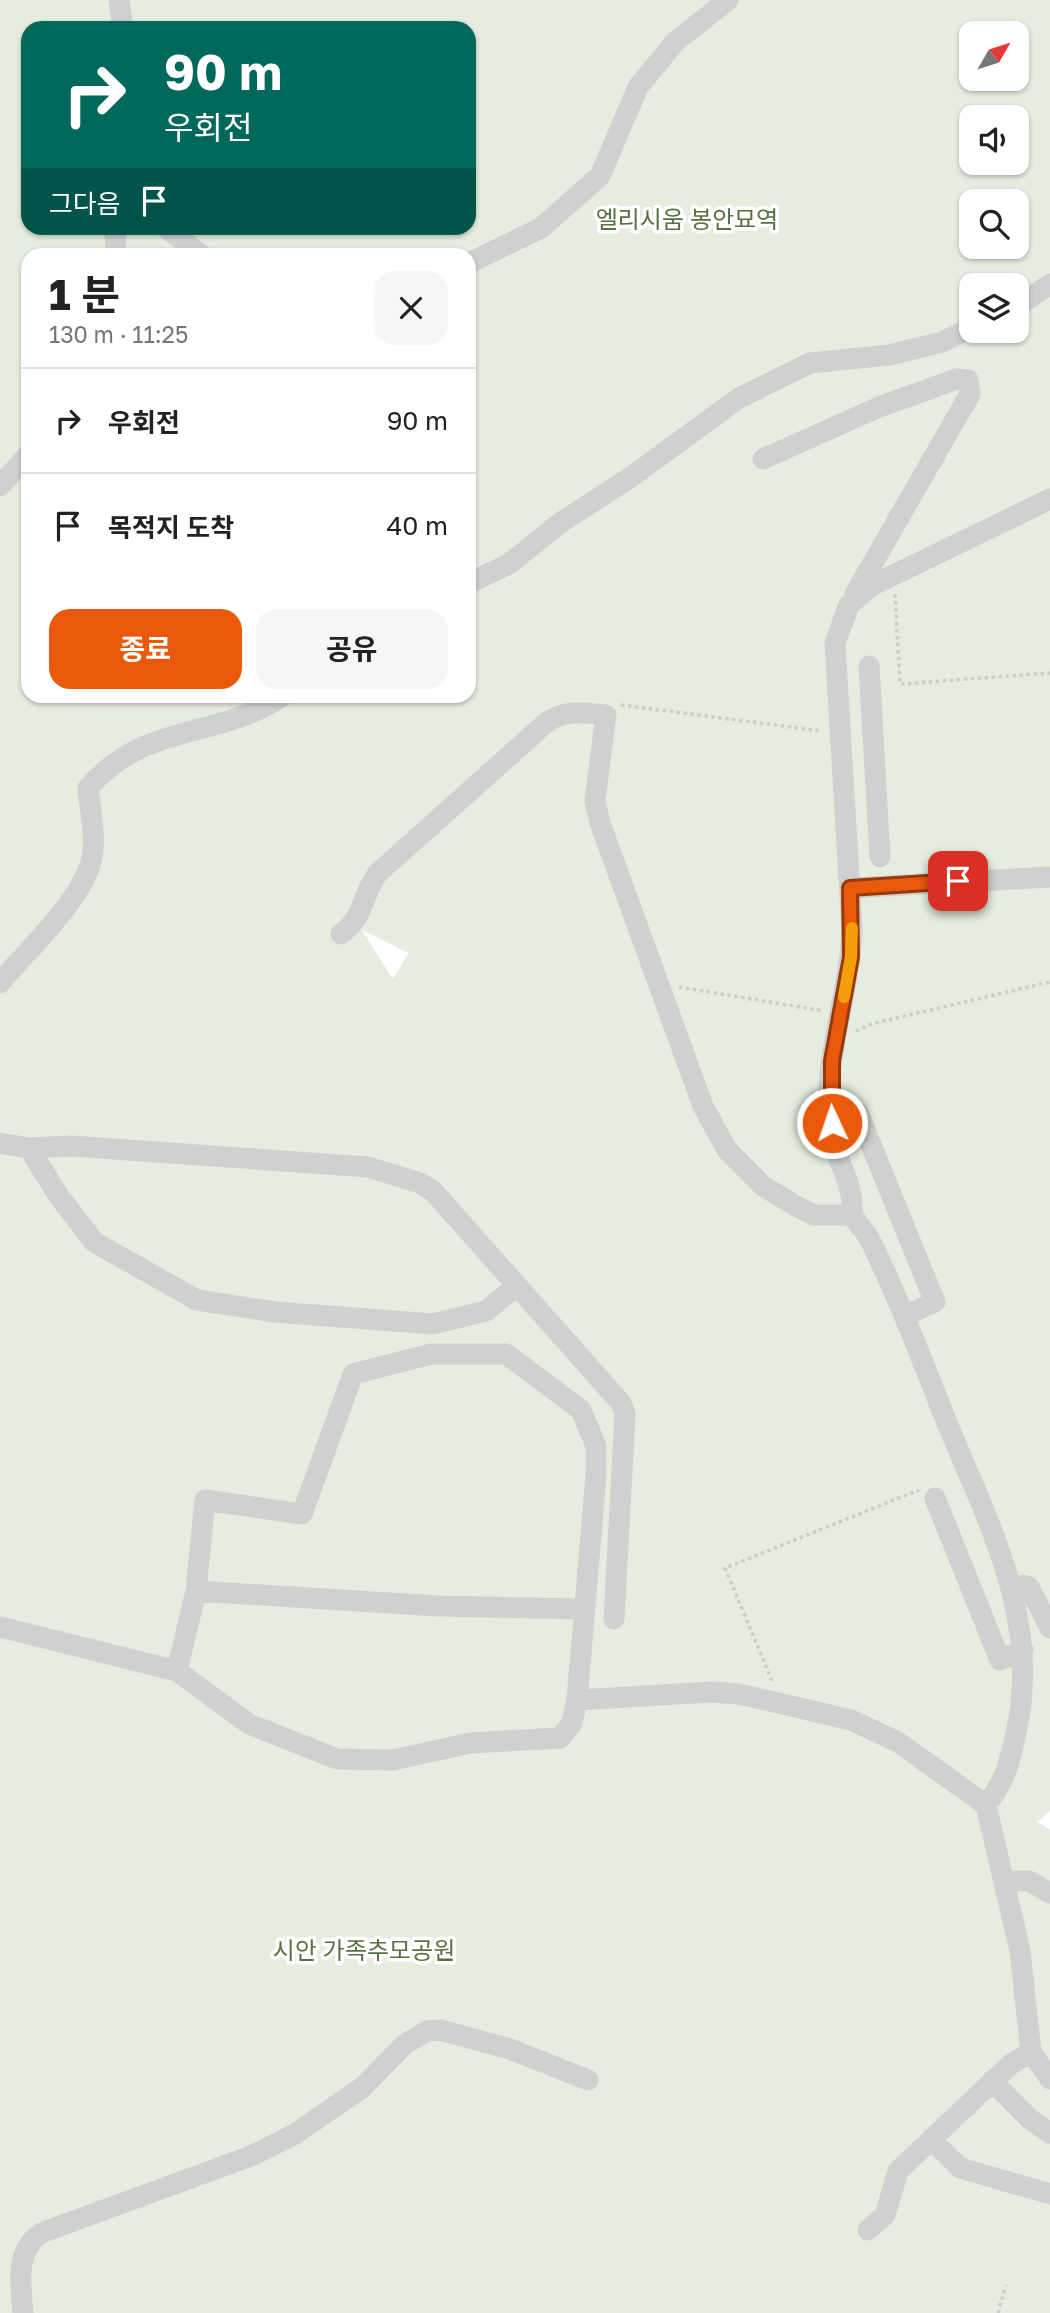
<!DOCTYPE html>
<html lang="ko">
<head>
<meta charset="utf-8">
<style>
	body { margin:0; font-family:"Golos Text","Noto Sans KR",sans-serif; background:#f6f6f6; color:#222; height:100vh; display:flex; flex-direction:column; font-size:26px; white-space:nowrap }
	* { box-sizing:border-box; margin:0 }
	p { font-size:23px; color:#767676 }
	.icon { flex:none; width:38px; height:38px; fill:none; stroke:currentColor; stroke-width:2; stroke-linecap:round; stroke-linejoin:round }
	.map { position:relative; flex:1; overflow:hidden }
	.sheet { position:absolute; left:21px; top:248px; width:455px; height:455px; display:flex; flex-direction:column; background:#fff; border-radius:21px; box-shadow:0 2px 5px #0004 }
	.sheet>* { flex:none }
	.hud { position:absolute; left:21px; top:21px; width:455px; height:214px; border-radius:21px; box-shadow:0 2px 5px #0004; background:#00695c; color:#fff; overflow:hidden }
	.needle { width:46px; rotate:51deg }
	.buttons { position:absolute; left:959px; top:21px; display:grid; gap:14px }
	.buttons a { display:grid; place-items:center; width:70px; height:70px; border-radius:14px; background:#fff; box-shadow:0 2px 5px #0004; font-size:35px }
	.pin { position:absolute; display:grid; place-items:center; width:60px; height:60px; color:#fff; margin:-30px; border-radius:14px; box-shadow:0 4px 10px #0006 }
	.me { position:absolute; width:77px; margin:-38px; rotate:357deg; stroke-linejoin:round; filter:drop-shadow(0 0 5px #0008) }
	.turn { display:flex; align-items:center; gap:24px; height:147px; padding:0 28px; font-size:32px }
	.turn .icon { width:91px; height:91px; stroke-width:2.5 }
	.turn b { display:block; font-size:49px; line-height:60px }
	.then { display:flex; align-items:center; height:66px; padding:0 28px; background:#0003; gap:14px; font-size:26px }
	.round { display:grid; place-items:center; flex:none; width:74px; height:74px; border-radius:21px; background:#f6f6f6 }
	.summary { display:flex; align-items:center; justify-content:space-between; height:119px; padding:0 28px }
	h1 { font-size:42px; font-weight:700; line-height:52px }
	.button { display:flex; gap:14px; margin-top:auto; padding:14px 28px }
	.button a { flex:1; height:80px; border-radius:21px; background:#ea580c; color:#fff; font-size:28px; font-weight:700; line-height:80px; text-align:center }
	.button a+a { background:#f6f6f6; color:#222 }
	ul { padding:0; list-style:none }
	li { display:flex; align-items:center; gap:21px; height:105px; padding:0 28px; border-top:2px solid #e0e0e0 }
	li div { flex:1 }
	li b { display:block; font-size:26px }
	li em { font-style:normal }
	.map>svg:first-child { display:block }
</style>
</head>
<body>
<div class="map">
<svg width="1050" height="2313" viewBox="0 0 1050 2313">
	<rect width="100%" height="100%" fill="#fff"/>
	<path fill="#e6ecdf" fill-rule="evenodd" d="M0,0H1050V1811L1037,1822L1050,1829V2313H0ZM28,28H469V228H28ZM971,33H1017V79H971ZM971,117H1017V163H971ZM971,201H1017V247H971ZM28,256H469V696H28ZM971,285H1017V331H971ZM362,930L409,953L393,978H392Z"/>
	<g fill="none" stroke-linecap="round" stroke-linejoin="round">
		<path stroke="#cdcdcd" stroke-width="3.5" stroke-dasharray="3.5 3.5" stroke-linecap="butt" d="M895,594L900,684L1050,673
			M621,705L822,731
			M679,987L824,1011
			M856,1031L871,1024L1050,982
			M772,1681L725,1568L919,1490
			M998,2313L1006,2285"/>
		<path stroke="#d0d0d0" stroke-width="21" d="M119,0L123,28
			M115,228L116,256
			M166,228L203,256
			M469,263L541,228L600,176L638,87L675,42L728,0
			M1017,307L1050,284
			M763,459L879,407L957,379L968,380L970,394L855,594
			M0,486L28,455
			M469,583L509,564L560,523L631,477L739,398L810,363L889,355L942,342L971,328
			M869,666L880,857
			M850,888L1050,877
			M341,934C366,915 361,896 378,873L547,722C566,709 584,713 606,715L595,801L600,823L703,1106L727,1150L763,1186L796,1206L814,1215H853
			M0,983C28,949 82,901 92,858C96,836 90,809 88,788C146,721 218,740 282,696
			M858,1113L935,1302L904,1316
			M0,1143L29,1148L71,1146L368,1167L420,1183L433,1191L621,1403L625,1414L614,1619
			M29,1148L58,1195L94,1242L197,1300L275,1312L433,1324L486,1311L516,1286
			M935,1498L1000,1660L1023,1650
			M1012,1589L1023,1585L1029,1587L1050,1628
			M196,1591L438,1606L584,1609
			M0,1627L177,1671L196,1591L205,1500L302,1514L353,1374L431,1354H506L581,1410L596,1446V1475L577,1700L572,1723L560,1738L470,1743L393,1760L337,1759L249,1724L177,1671
			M577,1700L711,1692L739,1694L851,1720L898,1742L986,1805L1020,1951L1031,2052L1050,2079
			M986,1805C1005,1782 1010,1761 1016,1733C1042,1619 987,1521 945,1418C921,1358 898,1296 869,1238C865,1230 857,1224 853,1216C851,1210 853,1201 851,1195C848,1178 839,1162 834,1145C816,1073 850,1000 852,929L835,643L849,605L873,585L1050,499
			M1006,1881H1029L1050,1893
			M992,2081L1031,2120L1050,2133
			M931,2139L960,2168L1050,2194
			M868,2230L885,2215L898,2171L1011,2064L1031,2052
			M23,2313C21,2284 14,2252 41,2233L251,2156L295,2134L363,2087L405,2044L427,2031L440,2030L510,2049L588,2080"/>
	</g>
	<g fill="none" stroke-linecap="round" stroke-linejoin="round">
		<defs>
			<path id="route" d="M832,1123V1061L851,957L850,888L958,881"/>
		</defs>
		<use href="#route" stroke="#983908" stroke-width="18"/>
		<use href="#route" stroke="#ea580c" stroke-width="12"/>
		<path stroke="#f59e0b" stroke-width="12" d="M844,997L851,957L852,928"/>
	</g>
	<g text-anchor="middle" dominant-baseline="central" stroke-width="7" stroke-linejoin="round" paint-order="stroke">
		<g font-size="24" fill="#56703f" stroke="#fff">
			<text x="687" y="218">엘리시움 봉안묘역</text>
			<text x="364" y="1949">시안 가족추모공원</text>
		</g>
	</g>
</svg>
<div class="buttons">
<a><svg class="needle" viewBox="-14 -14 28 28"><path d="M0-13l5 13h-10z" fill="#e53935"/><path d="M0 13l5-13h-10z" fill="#767676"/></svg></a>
<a><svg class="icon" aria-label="sound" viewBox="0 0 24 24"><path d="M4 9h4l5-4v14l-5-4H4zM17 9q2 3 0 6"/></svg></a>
<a><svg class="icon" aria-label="search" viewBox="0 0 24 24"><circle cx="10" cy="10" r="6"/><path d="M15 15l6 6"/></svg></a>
<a><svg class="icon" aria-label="layers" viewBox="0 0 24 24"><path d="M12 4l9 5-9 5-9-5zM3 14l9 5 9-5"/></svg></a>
</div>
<div class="pin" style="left:958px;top:881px;background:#d93025"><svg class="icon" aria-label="arrive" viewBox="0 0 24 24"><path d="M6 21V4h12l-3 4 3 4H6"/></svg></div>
<svg class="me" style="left:832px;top:1123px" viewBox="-20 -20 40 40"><circle r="17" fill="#ea580c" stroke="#fff" stroke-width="3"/><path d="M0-11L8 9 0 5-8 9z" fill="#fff"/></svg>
<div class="hud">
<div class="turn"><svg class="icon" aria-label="right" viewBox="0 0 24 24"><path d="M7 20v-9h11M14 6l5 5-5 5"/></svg><div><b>90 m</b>우회전</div></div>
<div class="then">그다음<svg class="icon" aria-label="arrive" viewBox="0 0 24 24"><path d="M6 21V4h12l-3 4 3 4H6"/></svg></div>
</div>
<section class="sheet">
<div class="summary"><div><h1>1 분</h1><p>130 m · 11:25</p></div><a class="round"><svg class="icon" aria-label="close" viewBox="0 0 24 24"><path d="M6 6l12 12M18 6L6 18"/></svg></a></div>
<ul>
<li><svg class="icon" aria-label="right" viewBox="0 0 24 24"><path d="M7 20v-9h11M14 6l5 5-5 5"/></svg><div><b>우회전</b></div><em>90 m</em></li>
<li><svg class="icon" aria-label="arrive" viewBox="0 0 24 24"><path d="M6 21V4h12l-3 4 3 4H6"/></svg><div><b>목적지 도착</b></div><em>40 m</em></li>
</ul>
<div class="button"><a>종료</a><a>공유</a></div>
</section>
</div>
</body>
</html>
